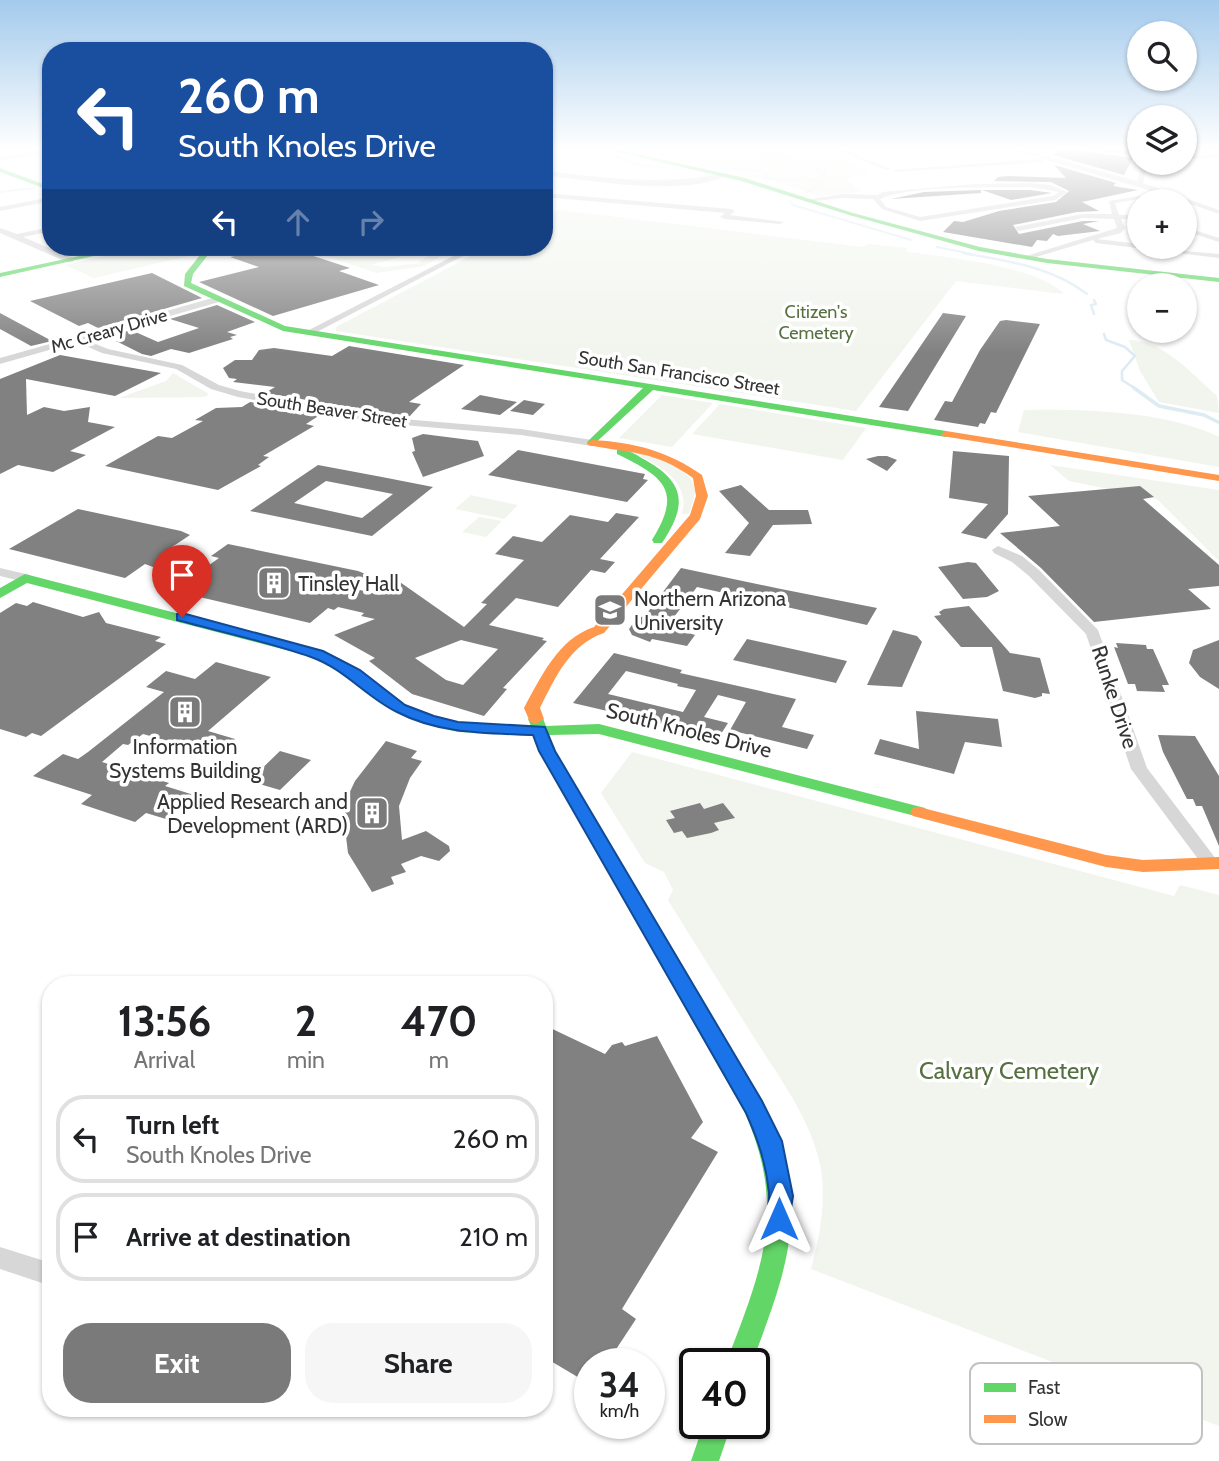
<!DOCTYPE html>
<html lang="en">
<head>
<meta charset="utf-8">
<style>
	body { margin:0; font-family:Cabin,sans-serif; background:#f6f6f6; color:#202124; height:100vh; display:flex; flex-direction:column; font-size:26px; white-space:nowrap }
	* { box-sizing:border-box; margin:0 }
	p { font-size:23px; color:#757577 }
	.icon { flex:none; width:38px; height:38px; fill:none; stroke:currentColor; stroke-width:2; stroke-linecap:round; stroke-linejoin:round }
	.map { position:relative; flex:1; overflow:hidden }
	.details { position:absolute; left:42px; top:976px; width:511px; height:441px; display:flex; flex-direction:column; background:#fff; border-radius:28px; box-shadow:0 2px 5px #0004 }
	.details>* { flex:none }
	.hud { position:absolute; left:42px; top:42px; width:511px; height:214px; border-radius:28px; box-shadow:0 2px 5px #0004; background:#1a4fa0; color:#fff; overflow:hidden }
	.controls { position:absolute; left:1127px; top:21px; display:grid; gap:14px }
	.controls a { display:grid; place-items:center; width:70px; height:70px; border-radius:50%; background:#fff; box-shadow:0 2px 5px #0004; font-size:35px }
	.speed { position:absolute; left:574px; top:1348px; display:flex; gap:14px; font-size:35px; font-weight:700; text-align:center }
	.speed>* { display:grid; place-content:center; width:91px; height:91px; border-radius:50%; background:#fff; box-shadow:0 2px 5px #0004; line-height:1 }
	.speed small { font-size:18px; font-weight:400 }
	.speed .limit { border:4px solid #111; border-radius:10px; background:#fff; color:#111 }
	.pin { position:absolute; display:grid; place-items:center; width:60px; height:60px; color:#fff; margin:-72px -30px; border-radius:50% 50% 50% 0; rotate:-45deg; box-shadow:0 0 7px #0007 }
	.pin .icon { rotate:45deg }
	.me { position:absolute; width:77px; margin:-38px; rotate:0deg; stroke-linejoin:round; filter:drop-shadow(0 0 5px #0008) }
	.turn { display:flex; align-items:center; gap:24px; height:147px; padding:0 21px; font-size:32px }
	.turn .icon { width:91px; height:91px; stroke-width:2.5 }
	.turn b { display:block; font-size:49px; line-height:60px }
	.lanes { display:flex; align-items:center; height:66px; padding:0 21px; background:#0003; justify-content:center; gap:35px; direction:ltr }
	.lanes .off { opacity:.35 }
	.eta { display:flex; justify-content:space-evenly; align-items:center; height:119px; text-align:center }
	.eta b { font-size:42px; font-weight:800; line-height:49px }
	.button { display:flex; gap:14px; margin-top:auto; padding:14px 21px }
	.button a { flex:1; height:80px; border-radius:28px; background:#7a7a7a; color:#fff; font-size:28px; font-weight:800; line-height:80px; text-align:center }
	.button a+a { background:#f6f6f6; color:#202124 }
	ul { padding:0; list-style:none }
	li { display:flex; align-items:center; gap:21px; height:88px; margin:0 14px 10px; padding:0 7px; border:4px solid #e0e0e0; border-radius:28px }
	li div { flex:1 }
	li b { display:block; font-size:26px }
	li em { font-style:normal }
	.map>svg:first-child { display:block }
</style>
</head>
<body>
<div class="map">
<svg width="1219" height="1461" viewBox="0 0 1219 1461">
	<rect width="100%" height="100%" fill="#fff"/>
	<path fill="#f1f5ed" fill-rule="evenodd" d="M625,149H823L833,157L866,169L867,173L846,178L861,192L820,196L775,182Z
		M559,210L863,247L868,244L907,248V252C945,257 1039,266 1064,294L956,281L856,411L336,331V327L488,247H544V217Z
		M148,247H172L193,255L94,278L65,265Z
		M301,247H417L425,249L421,247H434L442,251L443,255L424,266L376,273ZM427,249L432,254L419,261L421,263L384,267L371,265Z
		M1129,340C1163,340 1192,374 1217,396L1219,413L1159,402L1140,371Z
		M173,373L209,394L205,397L119,398L166,381Z
		M662,395L713,403L672,447L619,438Z
		M720,404L866,428L843,460L692,434Z
		M1024,410C1082,409 1167,411 1219,437V467L1018,432Z
		M623,448C643,451 696,466 695,492C694,499 691,508 689,514H682C692,477 650,461 623,448Z
		M1050,465L1219,490V561L1157,499L1069,481Z
		M470,496V495L518,505L504,519L455,509Z
		M479,517L502,521L486,537L462,532Z
		M632,752L1174,896L1180,885L1219,895V1426L811,1269C820,1236 826,1203 821,1169C812,1120 779,1077 753,1036C725,991 696,946 668,900L673,890L664,872L645,863L601,793Z"/>
	<g fill="none" stroke-linecap="round" stroke-linejoin="round">
		<path stroke="#ddebf3" stroke-width="2" d="M751,149L775,154L825,173L821,174L825,176L824,181
			M611,154L639,165L666,168
			M718,167L768,172L765,178L802,181
			M809,181H822
			M0,192L34,188
			M806,193L824,181
			M790,201L793,205L911,240
			M937,247L972,254"/>
		<path stroke="#ddebf3" stroke-width="2.5" d="M963,253C1006,261 1051,266 1087,294
			M1094,300L1096,304L1091,305L1094,314
			M1104,334L1106,340L1125,347L1135,356L1122,371V380L1136,389"/>
		<path stroke="#ddebf3" stroke-width="3.5" d="M1134,388L1159,406L1204,415L1218,422"/>
	</g>
	<path fill="#818181" fill-rule="evenodd" d="M1061,149L1091,152L1133,158L1124,175L1053,155Z
		M1054,165L1116,183L1113,186L1138,190L1082,202L1099,211L1077,212L1013,225L1019,234L1083,221H1099L1083,224L1100,231L1058,236L1053,234L1047,241L1037,240L1032,247L943,232L954,221L963,222L999,211L1056,202L1069,191L1051,182L994,181L998,177L1008,176L1066,178Z
		M981,190V193L891,199L924,192Z
		M982,190H1030L1052,193L1011,200Z
		M229,247H286L350,268L339,271L379,285L273,316L199,282L259,267L230,257L244,254Z
		M152,273L202,298L98,328L88,323L79,326L30,301Z
		M217,305L255,322L227,332L237,335L230,337L233,339L189,353L171,349L151,356L142,354L116,341L121,340L113,335L131,330L158,342L199,328L170,319Z
		M0,313L52,341L31,346L0,329Z
		M943,313L966,316L908,411L879,407Z
		M1006,320L1040,324L996,413L991,412L985,424L980,423L978,427L934,420L945,401L952,402L980,350L1000,321Z
		M349,346L464,365L409,402L421,404L409,417L265,393L275,387L233,382L237,379L229,378L223,368L235,360H252L259,350L274,348L332,356Z
		M60,355L161,373L115,396L26,379L27,415L44,407L64,411L90,407L88,422L115,427L70,451L86,455L53,472L18,465L0,474V379Z
		M480,395L517,402L500,415L461,409Z
		M524,400L545,404L533,415L510,411Z
		M250,402L320,415L306,424L314,426L263,456L269,457L258,465L261,466L218,490L105,466L158,436L172,438L203,421L195,420L216,408L242,407Z
		M423,434L478,441L484,456L423,477L412,452L415,451L412,438Z
		M518,450L645,474L643,479L648,480L627,502L488,475Z
		M953,451L1009,456L1008,514L986,539L961,533L988,504L949,498Z
		M878,456H887L897,460L887,471L866,459Z
		M318,465L382,477L433,487L372,536L250,511ZM326,481L393,494L362,518L294,503Z
		M741,485L769,510H808L812,524L773,525L750,556L725,553L749,523L719,491Z
		M1140,486L1154,497L1143,499L1219,565V586L1188,589L1211,609L1094,622L1041,568L1000,533L1060,526L1028,496Z
		M78,509L181,531L190,535L172,547L180,548L153,567L145,564L125,578L9,549Z
		M616,513L639,517L600,559L615,562L605,573L591,570L558,607L516,598L489,625L544,638L542,640L547,641L503,688L507,689L484,716L412,694L369,661L375,658L334,635L375,619L361,616L364,613L338,607L334,610L328,608L310,623L191,595L168,587L186,574L194,576L198,573L219,558L211,556L228,544L358,571L368,575L352,588L380,595L397,580L464,627L487,604L481,603L524,560L495,554L513,536L542,542L570,515L608,522ZM461,640L498,649L463,685L446,680L415,658Z
		M968,562L976,563L999,591L987,597L963,599L938,567Z
		M681,568L781,589L877,608L867,625L697,587L667,626L695,635L687,646L652,639L650,642L632,635L629,629L637,618L645,616Z
		M33,602L83,617L99,612L106,623L161,637L155,641L166,644L41,736L32,733L26,737L0,729V613L16,603L27,606Z
		M969,606L1010,653L1040,658L1050,694L1042,693V696L1035,698L1003,691L992,647H961L934,616L941,615L939,612L944,609Z
		M893,630L917,636L922,642L902,687L867,685Z
		M747,639L847,661L836,683L733,660Z
		M1219,640V689L1200,677L1189,663L1193,650Z
		M1116,643L1146,645L1147,649H1153L1169,685H1162L1165,692L1137,691L1135,684H1128L1114,647L1118,648Z
		M614,653L682,670L680,673L796,699L782,727L814,735L807,749L730,730L746,702L718,695L704,717L728,723L719,737L573,703ZM626,671L678,684L677,686L696,690L683,712L608,694Z
		M216,662L271,677L208,731L235,739L218,755L143,734L128,745L123,744L102,762L169,783L165,786L194,795L166,819L146,813L135,822L81,804L92,795L33,776L63,754L78,759L88,752L164,692L146,687L166,671L195,679Z
		M916,711L998,719L1002,747L965,742L954,774L874,754L880,739L919,749Z
		M1158,735L1195,736L1219,776V846L1202,806H1196L1193,799H1187L1163,752Z
		M386,741L417,751L411,758L422,761L410,778L399,806L402,840L426,831L449,846L450,851L439,861L421,856L401,864L406,872L391,877L394,884L372,892L348,853L344,820L347,798L355,781Z
		M280,751L311,760L280,790L249,781Z
		M700,803L704,809L723,803L735,818L714,823L719,830L711,833L687,838L682,831L674,833L666,820L675,818L670,811Z
		M544,1025L605,1054L612,1045L622,1042L625,1046L657,1036L703,1122L691,1138L718,1152L622,1309L636,1319L607,1363H590V1379L583,1375L581,1379L544,1357Z"/>
	<g fill="none" stroke-linecap="round" stroke-linejoin="round">
		<path fill="#d7d7d7" fill-rule="evenodd" d="M46,149H51V152L0,161V157Z
			M834,149H842L891,169L886,170Z
			M1010,149H1020L1137,181L1142,163H1148L1143,183L1219,210V214L1165,195L1115,203L1119,215H1139V219H1121L1125,228L1121,233L1097,239L1139,244V247L1219,254V258L1096,243L1093,240L1026,260V256L1117,228L1114,219L1083,218L1018,231L1015,227L1083,214H1112L1109,201L1158,193Z
			M1091,149L1139,152V156L1094,151Z
			M1219,154V158L1185,159V155Z
			M1042,159L1044,162L896,172L893,170Z
			M544,171C605,178 664,186 725,173L728,175C683,197 594,181 544,175Z
			M1030,183L1051,185L1067,192L1055,200L920,221L882,209L873,199L843,198L806,202L803,200L843,194L878,195L882,192L977,184ZM1005,187H1030L1059,192L1053,196L920,217L886,207L880,199C909,186 972,188 1005,187Z
			M544,193L731,209L735,211L730,215L784,222L780,224L724,219L720,217L725,213L544,197Z
			M51,197V201L0,211V207Z
			M51,227V231L23,237L73,258V262H67L0,233V228L17,234Z
			M1185,227L1219,238V242L1185,231Z
			M471,247H480L311,335L303,333Z
			M216,297L219,298V302L86,340L108,349L182,365L219,385L240,391L379,417L521,429L592,440L597,443L592,446L521,435L379,423L238,397L211,389L176,369L102,353L77,342L0,364V358Z
			M998,546L1022,556L1039,570L1098,630L1147,768L1216,859L1219,863L1216,867H1204L1131,769L1086,634L1029,576L1012,562L994,553L992,550Z
			M0,568L30,575L32,578L25,582L0,576Z
			M0,1247L51,1263V1286L0,1269Z"/>
		<path fill="#63d668" fill-rule="evenodd" d="M604,149H615L745,178L853,213L980,247L1047,259L1219,278V282L1047,263L979,251L849,215L741,181Z
			M0,168L51,187V191L0,172Z
			M121,247H134L0,277V273Z
			M194,247H202L208,255L193,274L191,283L285,326L946,431L951,434L946,437L653,390L592,446L587,443L588,441L643,388L283,331L184,286L185,274L200,255Z
			M617,450C628,448 638,456 647,461C687,484 686,507 662,543H654L652,540C683,490 664,477 617,454Z
			M25,574L323,651C336,657 350,663 361,671C376,681 389,694 404,704C440,726 490,727 531,726L528,719L536,714L542,716L546,726L599,724L925,808L928,812L925,816L919,817L599,734L549,735L555,751L762,1102C813,1203 789,1264 752,1363H726C762,1269 788,1210 744,1111L539,751L534,735L458,732L423,723L395,711L350,676L313,657L27,583L0,598V588Z
			M704,1423H732L719,1461H691Z"/>
		<path fill="#ff974d" fill-rule="evenodd" d="M946,431L1219,475V481L942,436L941,434Z
			M592,440C633,442 668,451 702,475L708,496L700,519L604,633C570,644 555,678 540,708L544,719L536,724L530,722L524,708C541,677 558,639 594,627L690,515L696,496L693,478C654,450 632,454 588,445L587,443Z
			M919,807L1106,855L1143,860L1219,857V869L1143,872L1106,867L913,816L910,812L913,808Z"/>
	</g>
	<linearGradient id="sky" x2="0" y2="1"><stop stop-color="#a3caec"/><stop offset="0.42" stop-color="#fff"/><stop offset="1" stop-color="#fff" stop-opacity="0"/></linearGradient>
	<rect width="1219" height="354" fill="url(#sky)"/>
	<path fill="#1a73e8" stroke="#114b97" stroke-width="2" d="M182,613L323,651L360,670L405,705L434,716L458,722L545,727L555,751L762,1101L782,1141L793,1196L788,1227L779,1230L771,1227C765,1215 770,1205 769,1193C766,1163 758,1140 746,1113L539,751L533,735C486,733 439,734 397,712C366,697 345,669 311,657C268,642 221,632 177,620V614Z"/>
	<defs>
		<symbol id="building-square" viewBox="-11 -11 22 22"><rect x="-9" y="-9" width="18" height="18" rx="4" fill="#7a7a7a" stroke="#fff"/><path d="M-4-6H4V6H1V3H-1V6H-4ZM-2.5-4.3h1.7v1.8h-1.7ZM.8-4.3h1.7v1.8H.8ZM-2.5-1h1.7V.8h-1.7ZM.8-1h1.7V.8H.8Z" fill="#fff"/></symbol>
		<symbol id="university-square" viewBox="-11 -11 22 22"><rect x="-9" y="-9" width="18" height="18" rx="4" fill="#7a7a7a" stroke="#fff"/><path d="M0-5L7-2L0 1L-7-2ZM-4 1L0 2.5L4 1V4Q0 6-4 4Z" fill="#fff"/></symbol>
	</defs>
	<g fill-rule="evenodd">
		<use href="#building-square" x="255" y="564" width="38" height="38"/>
		<use href="#university-square" x="591" y="591" width="38" height="38"/>
		<use href="#building-square" x="166" y="693" width="38" height="38"/>
		<use href="#building-square" x="353" y="794" width="38" height="38"/>
	</g>
	<g text-anchor="middle" dominant-baseline="central" stroke-width="7" stroke-linejoin="round" paint-order="stroke">
		<g font-size="18" fill="#56703f" stroke="#fff">
			<text x="816" y="312">Citizen's<tspan x="816" dy="21">Cemetery</tspan></text>
		</g>
		<g font-size="18" fill="#333" stroke="#fff">
			<text transform="translate(109 331) rotate(-16)">Mc Creary Drive</text>
			<text transform="translate(679 373) rotate(9)">South San Francisco Street</text>
			<text transform="translate(332 410) rotate(9)">South Beaver Street</text>
		</g>
		<g font-size="21" fill="#333" stroke="#fff" text-anchor="start">
			<text x="298" y="583">Tinsley Hall</text>
			<text x="634" y="598">Northern Arizona<tspan x="634" dy="24">University</tspan></text>
			<text x="185" y="746" text-anchor="middle">Information<tspan x="185" dy="24">Systems Building</tspan></text>
			<text x="348" y="801" text-anchor="end">Applied Research and<tspan x="348" dy="24">Development (ARD)</tspan></text>
		</g>
		<g font-size="21" fill="#333" stroke="#fff">
			<text transform="translate(1115 697) rotate(72)">Runke Drive</text>
			<text transform="translate(689 730) rotate(14)">South Knoles Drive</text>
		</g>
		<g font-size="24" fill="#56703f" stroke="#fff">
			<text x="1009" y="1070">Calvary Cemetery</text>
		</g>
	</g>
	<rect x="970" y="1363" width="232" height="81" rx="10" fill="#fff" stroke="#c2c2c2" stroke-width="2"/>
	<rect x="984" y="1383" width="32" height="9" fill="#63d668"/>
	<rect x="984" y="1415" width="32" height="8" fill="#ff974d"/>
	<g font-size="19" fill="#333">
		<text x="1028" y="1394">Fast</text>
		<text x="1028" y="1426">Slow</text>
	</g>
</svg>
<div class="controls">
<a><svg class="icon" aria-label="search" viewBox="0 0 24 24"><circle cx="10" cy="10" r="6"/><path d="M15 15l6 6"/></svg></a>
<a><svg class="icon" aria-label="layers" viewBox="0 0 24 24"><path d="M12 4l9 5-9 5-9-5zM3 14l9 5 9-5"/></svg></a>
<a>+</a>
<a>−</a>
</div>
<div class="speed"><div>34<small>km/h</small></div><div class="limit">40</div></div>
<div class="pin" style="left:182px;top:617px;background:#d93025"><svg class="icon" aria-label="arrive" viewBox="0 0 24 24"><path d="M6 21V4h12l-3 4 3 4H6"/></svg></div>
<svg class="me" style="left:779px;top:1219px" viewBox="-20 -20 40 40"><path d="M0-17L14 15 0 8-14 15z" fill="#1a73e8" stroke="#fff" stroke-width="4"/></svg>
<div class="hud">
<div class="turn"><svg class="icon" aria-label="left" viewBox="0 0 24 24"><path d="M17 20v-9H6M10 6l-5 5 5 5"/></svg><div><b>260 m</b>South Knoles Drive</div></div>
<div class="lanes"><svg class="icon" aria-label="left" viewBox="0 0 24 24"><path d="M17 20v-9H6M10 6l-5 5 5 5"/></svg><svg class="icon off" aria-label="ahead" viewBox="0 0 24 24"><path d="M12 20V5M6 11l6-6 6 6"/></svg><svg class="icon off" aria-label="right" viewBox="0 0 24 24"><path d="M7 20v-9h11M14 6l5 5-5 5"/></svg></div>
</div>
<section class="details">
<div class="eta">
<div><b>13:56</b><p>Arrival</p></div>
<div><b>2</b><p>min</p></div>
<div><b>470</b><p>m</p></div>
</div>
<ul>
<li><svg class="icon" aria-label="left" viewBox="0 0 24 24"><path d="M17 20v-9H6M10 6l-5 5 5 5"/></svg><div><b>Turn left</b><p>South Knoles Drive</p></div><em>260 m</em></li>
<li><svg class="icon" aria-label="arrive" viewBox="0 0 24 24"><path d="M6 21V4h12l-3 4 3 4H6"/></svg><div><b>Arrive at destination</b></div><em>210 m</em></li>
</ul>
<div class="button"><a>Exit</a><a>Share</a></div>
</section>
</div>
</body>
</html>
